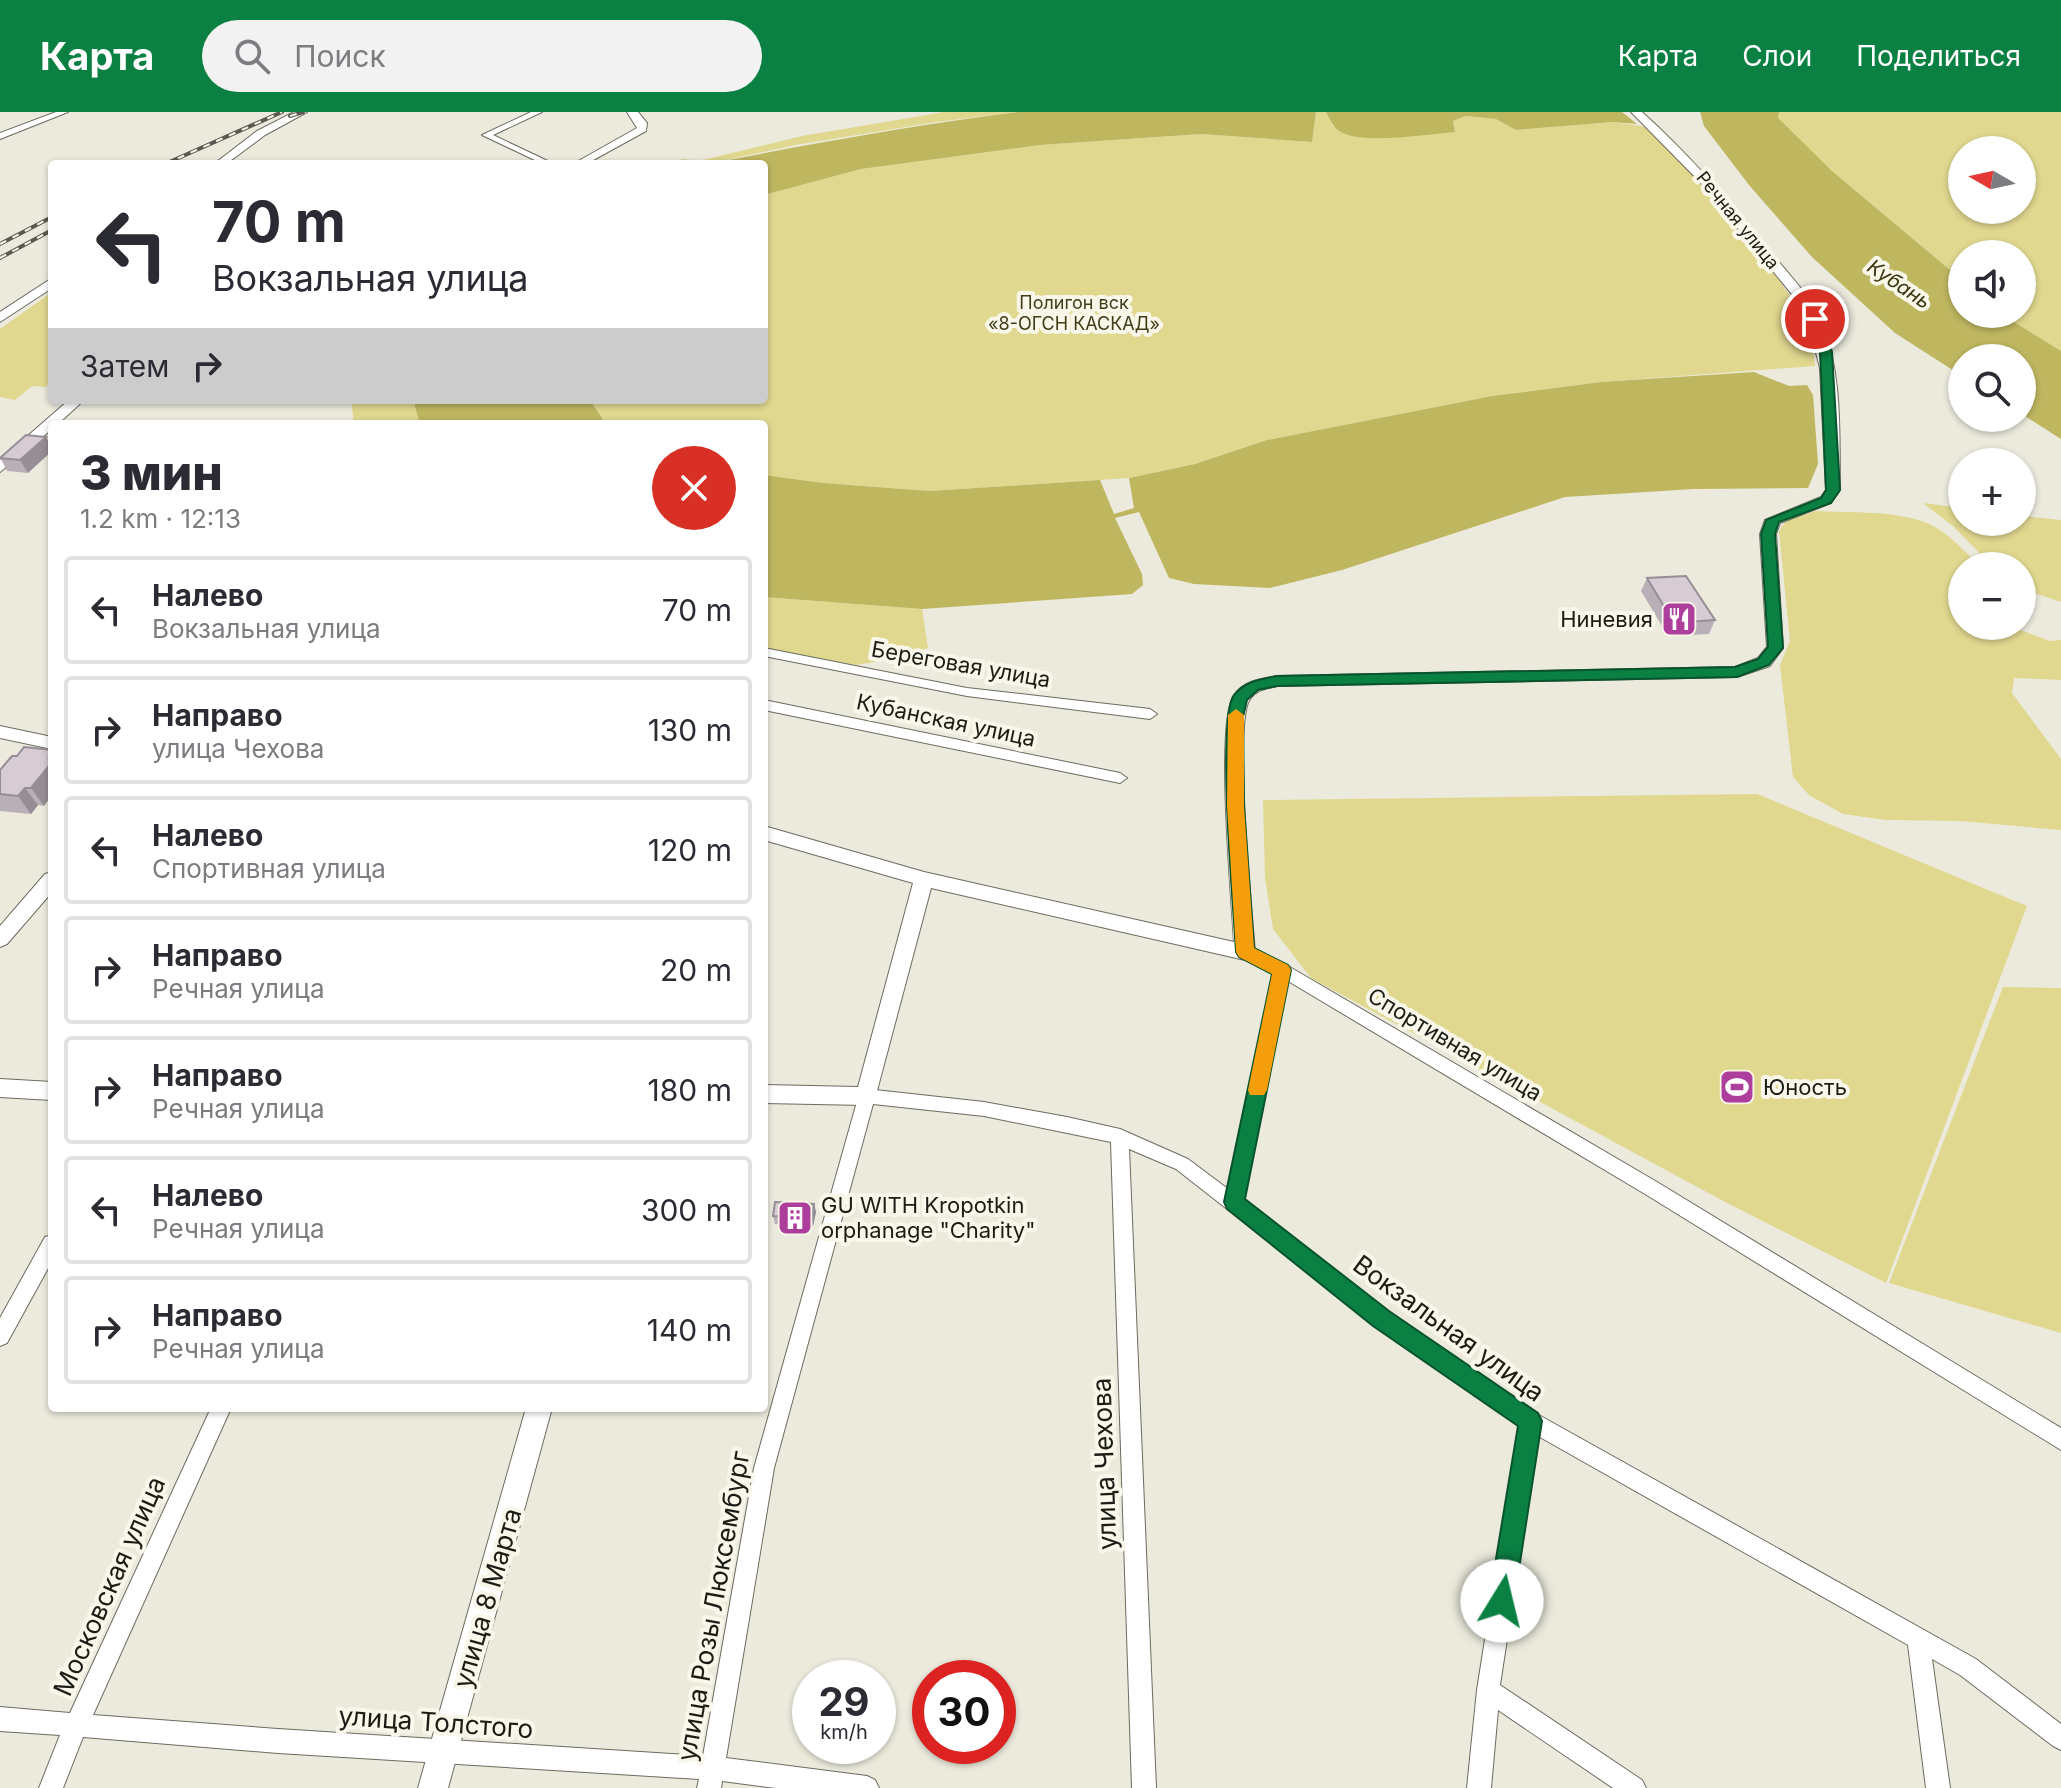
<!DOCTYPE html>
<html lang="ru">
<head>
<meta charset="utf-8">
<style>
	body { margin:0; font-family:Inter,sans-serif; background:#f2f2f3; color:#2b2b33; height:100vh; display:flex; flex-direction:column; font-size:30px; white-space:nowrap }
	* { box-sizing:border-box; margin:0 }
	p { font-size:26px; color:#7c7c81 }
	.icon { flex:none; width:44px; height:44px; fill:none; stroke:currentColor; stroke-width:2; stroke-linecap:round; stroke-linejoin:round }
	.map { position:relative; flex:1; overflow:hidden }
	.details { position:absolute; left:48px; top:308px; width:720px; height:992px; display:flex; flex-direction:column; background:#fff; border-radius:8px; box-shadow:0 2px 6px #0004 }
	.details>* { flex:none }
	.guide { position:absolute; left:48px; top:48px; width:720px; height:244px; border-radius:8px; box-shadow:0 2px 6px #0004; background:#fff; color:#2b2b33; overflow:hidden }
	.needle { width:52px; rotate:279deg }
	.fabs { position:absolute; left:1948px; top:24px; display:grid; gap:16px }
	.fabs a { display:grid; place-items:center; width:88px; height:88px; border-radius:50%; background:#fff; box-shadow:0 2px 6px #0004; font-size:40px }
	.speed { position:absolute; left:792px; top:1548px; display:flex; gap:16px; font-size:40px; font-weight:700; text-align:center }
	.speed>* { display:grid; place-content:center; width:104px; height:104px; border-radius:50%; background:#fff; box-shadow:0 2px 6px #0004; line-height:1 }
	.speed small { font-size:20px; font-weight:400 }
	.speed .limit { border:12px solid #d22; background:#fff; color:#111 }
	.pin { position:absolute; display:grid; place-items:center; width:68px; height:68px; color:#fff; margin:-34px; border:4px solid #fff; border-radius:50%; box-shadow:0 2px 8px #0007 }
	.me { position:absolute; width:88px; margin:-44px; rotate:9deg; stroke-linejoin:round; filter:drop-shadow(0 0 6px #0008) }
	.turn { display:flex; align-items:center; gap:28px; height:168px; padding:0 32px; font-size:36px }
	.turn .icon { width:104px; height:104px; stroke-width:2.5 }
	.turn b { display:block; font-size:56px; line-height:68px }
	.then { display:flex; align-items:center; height:76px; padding:0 32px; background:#0003; gap:16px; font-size:30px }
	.round { display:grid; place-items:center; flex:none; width:84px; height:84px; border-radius:42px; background:#f2f2f3 }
	.head { display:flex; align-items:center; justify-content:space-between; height:136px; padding:0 32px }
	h1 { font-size:48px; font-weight:800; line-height:60px }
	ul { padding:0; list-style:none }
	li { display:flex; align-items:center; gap:24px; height:108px; margin:0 16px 12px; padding:0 16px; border:4px solid #e1e1e2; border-radius:8px }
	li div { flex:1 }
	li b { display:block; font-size:30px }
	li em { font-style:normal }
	header { display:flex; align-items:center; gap:48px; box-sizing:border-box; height:112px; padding:0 40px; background:#0b8043; color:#fff }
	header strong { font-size:38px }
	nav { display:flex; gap:44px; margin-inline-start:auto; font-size:28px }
	.search { width:560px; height:72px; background:#f2f2f3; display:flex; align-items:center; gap:20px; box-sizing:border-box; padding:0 28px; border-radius:44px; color:#7c7c81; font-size:30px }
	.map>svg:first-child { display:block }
</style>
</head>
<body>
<header>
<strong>Карта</strong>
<div class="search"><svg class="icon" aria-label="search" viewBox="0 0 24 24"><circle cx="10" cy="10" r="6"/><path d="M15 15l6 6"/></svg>Поиск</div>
<nav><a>Карта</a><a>Слои</a><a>Поделиться</a></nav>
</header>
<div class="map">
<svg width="2061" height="1676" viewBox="0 0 2061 1676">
	<rect width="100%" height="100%" fill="#ebeadc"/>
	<path fill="#e0d88f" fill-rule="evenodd" d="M944,0H1019L936,10L796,33L707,52H666L684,47L699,49L802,24Z
		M1316,0H1326L1333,14L1455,19L1453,9L1464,4L1496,7L1516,18L1613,10L1648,15L1668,30L1765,148L1810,213L1815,254L1601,270L1492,284L1267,328L1195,352L1129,366L930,379L823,371L764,363V312H606L590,288H764V83L861,57L1040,33L1201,22L1312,30Z
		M1779,0H2061V239L2001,202H2022V142H1962V168L1832,59L1777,6ZM1962,38H2022V98H1962Z
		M52,180V269L45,275L32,274L15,288L0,285V217Z
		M351,288H413L420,312H354Z
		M1923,391L1962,396V410H2022V404L2061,408V490L2022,477V454H1992L1954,415Z
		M1815,399C1850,401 1894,398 1927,411C1948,420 1964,439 1980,454H1962V514H2010L2050,529L2061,528V568L2014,566L2012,581L2061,647V718L1960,709L1886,708L1843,702L1809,683L1793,665L1780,553L1790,529L1779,419L1786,409Z
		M764,485L922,497L928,536L896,546L857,553L764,536Z
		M1757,682L2027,794L1886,1171L1725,1090L1311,866L1273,817L1265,766L1263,688Z
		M2003,875L2061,876V1221L1889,1171Z"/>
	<path fill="#bfb660" d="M1018,0H1316L1312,30L1201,22L1040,33L861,57L764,83V52H707C811,32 914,13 1018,0Z
		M1326,0H1622L1637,12L1613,10L1516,18L1496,7L1465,4L1453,9L1455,20C1429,22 1363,33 1341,20C1333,15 1330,8 1326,0Z
		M1700,0H1779L1778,6L1832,59L1962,168V202H2001L2061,239V327L2022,302V246H1962V264L1895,221L1812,145L1749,73L1704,14Z
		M1754,260L1789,274L1807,273L1813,283L1818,352L1808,376L1694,377L1565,385L1342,458L1270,476L1194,472L1169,466L1139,400L1115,406L1142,462L1143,473L1132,482L922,497L764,485V363L823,371L930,379L1100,368L1114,402L1134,396L1129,366L1195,352L1267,328L1492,284L1601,270Z
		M413,288H590L606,312H420Z"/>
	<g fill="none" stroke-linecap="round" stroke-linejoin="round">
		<defs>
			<path id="minor" d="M56,0H68L0,27V21Z
				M531,0H542L493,23L554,52H543L482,23Z
				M764,536L967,576L1150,597L1157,602L1150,607L967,584L764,544Z
				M764,588L1120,661L1127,666L1120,671L764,598Z
				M1245,834L1288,854L1657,1070L2061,1316V1338L1645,1082L1288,869L1243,1089L1388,1200L1537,1302L1976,1547L2061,1612V1638L2053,1634L1960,1563L1932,1547L1950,1676H1926L1908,1533L1538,1324L1500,1573L1642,1668L1646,1676H1613L1498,1598L1491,1676H1467L1477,1578L1519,1313L1374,1212L1176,1057L1129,1037L1156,1676H1132L1111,1030L984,1004L873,992L774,1356L726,1646L867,1664L875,1668L879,1676H776L722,1669L721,1676H697L699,1667L278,1641L83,1625L63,1676H39L60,1623L0,1619V1595L70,1601L211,1296H231L93,1603L278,1617L703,1644L754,1356L860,979L866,977L984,990L1067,1005L1120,1017L1188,1047L1228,1077L1273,861L1239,844L1237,840L1239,836Z
				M52,1123V1149L7,1231L0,1234V1206L45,1125Z"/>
			<path id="major" d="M294,0H307L265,23L226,52H214L257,19Z
				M627,0H638L647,11L646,19L586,52H573L637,16Z
				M1631,0H1642C1691,44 1733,93 1774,144C1791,165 1810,184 1821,209C1843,261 1839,323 1840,378L1831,391L1780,411L1776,422L1783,536L1770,554L1737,565L1277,574C1266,577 1257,577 1250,587C1233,611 1252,801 1255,840L1252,845L1245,848L931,776L874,990L866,993L764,991V973L858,975L913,771L764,728V714L924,760L1234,830C1232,790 1215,609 1234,583C1245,568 1260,567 1277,564L1735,555L1758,546L1767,535L1760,422L1765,408L1821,385L1826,378L1820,256L1808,210L1799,191L1700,70Z
				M52,166V176L0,210V200Z
				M69,288H84L58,312H52V317L0,360V348Z
				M0,614L52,625V637L0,626Z
				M52,760V780L7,832L0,835V814L45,762Z
				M0,967L52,970V988L0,985Z
				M526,1296H552L448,1676H418Z"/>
		</defs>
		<use href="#minor" stroke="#6c6b5f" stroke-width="2"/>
		<use href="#major" stroke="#6c6b5f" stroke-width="2"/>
		<use href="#minor" fill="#fff" fill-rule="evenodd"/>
		<use href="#major" fill="#fff" fill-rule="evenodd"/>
		<defs>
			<path id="rail" d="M290,4L303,0
				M165,52L282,0
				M0,132L52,105
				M0,146L52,118"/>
		</defs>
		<use href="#rail" stroke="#595951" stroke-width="4"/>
		<use href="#rail" stroke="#f8f7e9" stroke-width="2" stroke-dasharray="7" stroke-linecap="butt"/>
	</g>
	<path fill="#b9afb6" d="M26,323L28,361L7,359L0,345Z
		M1647,466L1715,508L1709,522L1668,524L1641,479Z
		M17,644L44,694L38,693L31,702L0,699V658Z
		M814,1092L816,1100L813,1114L775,1112L773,1104Z"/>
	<path fill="#968e94" d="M46,325L52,335V339L28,361L20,348Z
		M52,642V683L44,694L31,676Z
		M25,676L38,693L31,702L18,684Z
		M814,1092L816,1100L813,1114L812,1106Z"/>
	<path fill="#d7cbd4" stroke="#968e94" stroke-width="2" d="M26,323L46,325L20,348L0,346Z
		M1686,464L1715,508L1674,511L1647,466Z
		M24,635L52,638V642L49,646H52V650L31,676H25L18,684L0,682V658L12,644H17Z
		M775,1090L814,1092L812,1106L773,1104Z"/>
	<path fill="#0b8043" stroke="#07532c" stroke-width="2" d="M1815,203L1821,207L1832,240L1840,378L1831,391L1779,410L1775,422L1783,536L1769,553L1737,565L1277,574L1258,578L1247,588L1243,605L1244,694L1254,836L1288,853L1291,858L1245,1087L1389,1199L1538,1301L1542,1309L1514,1489L1511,1498L1502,1501L1493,1498L1489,1489L1518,1314L1373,1214L1227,1097L1224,1090L1272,862L1239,845L1236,840C1234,800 1216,608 1234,583C1245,569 1261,567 1277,564L1735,555L1758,547L1768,535L1761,422L1766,408L1821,386L1826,378L1820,240L1809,207Z"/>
	<path fill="#f59e0b" d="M1236,597L1244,603V694L1254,836L1288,853L1291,858L1267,978L1264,983H1250L1248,978L1272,862L1239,845L1236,840L1227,694L1228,603Z"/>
	<defs>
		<symbol id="restaurant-square" viewBox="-11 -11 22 22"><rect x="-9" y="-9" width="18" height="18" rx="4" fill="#ad3e9b" stroke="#f8f7e9"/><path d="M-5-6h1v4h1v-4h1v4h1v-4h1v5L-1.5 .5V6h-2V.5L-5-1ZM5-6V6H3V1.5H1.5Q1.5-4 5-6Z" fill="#fff"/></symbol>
		<symbol id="stadium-square" viewBox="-11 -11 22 22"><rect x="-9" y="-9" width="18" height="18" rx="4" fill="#ad3e9b" stroke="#f8f7e9"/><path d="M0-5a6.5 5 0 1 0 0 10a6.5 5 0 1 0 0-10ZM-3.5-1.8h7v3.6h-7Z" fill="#fff"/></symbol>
		<symbol id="building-square" viewBox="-11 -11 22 22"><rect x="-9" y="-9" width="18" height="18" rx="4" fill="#ad3e9b" stroke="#f8f7e9"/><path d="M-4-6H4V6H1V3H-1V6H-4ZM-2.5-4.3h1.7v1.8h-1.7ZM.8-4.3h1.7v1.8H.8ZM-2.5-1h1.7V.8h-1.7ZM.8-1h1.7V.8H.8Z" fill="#fff"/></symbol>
	</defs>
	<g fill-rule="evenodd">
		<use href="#restaurant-square" x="1659" y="487" width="40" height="40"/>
		<use href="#stadium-square" x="1717" y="955" width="40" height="40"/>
		<use href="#building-square" x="775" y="1086" width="40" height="40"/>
	</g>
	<g text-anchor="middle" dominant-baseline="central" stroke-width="8" stroke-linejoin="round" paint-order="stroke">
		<g font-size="18" fill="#1c1c17" stroke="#f8f7e9">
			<text transform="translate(1738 108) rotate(51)">Речная улица</text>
		</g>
		<g font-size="18" fill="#403c17" stroke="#f8f7e9">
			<text x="1074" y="190">Полигон вск<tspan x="1074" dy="21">«8-ОГСН КАСКАД»</tspan></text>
		</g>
		<g font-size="20" font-style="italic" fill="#3a3611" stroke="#f8f7e9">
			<text transform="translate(1899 172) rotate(34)">Кубань</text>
		</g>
		<g font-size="22" fill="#1c1c17" stroke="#f8f7e9" text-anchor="start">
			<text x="1653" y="507" text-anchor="end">Ниневия</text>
			<text x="1763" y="975">Юность</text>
			<text x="821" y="1093">GU WITH Kropotkin<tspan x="821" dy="25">orphanage "Charity"</tspan></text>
		</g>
		<g font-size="22" fill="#1c1c17" stroke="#f8f7e9">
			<text transform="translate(961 552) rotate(10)">Береговая улица</text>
			<text transform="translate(946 608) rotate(12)">Кубанская улица</text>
			<text transform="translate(1455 932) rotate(31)">Спортивная улица</text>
		</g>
		<g font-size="26" fill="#1c1c17" stroke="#f8f7e9">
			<text transform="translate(1449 1216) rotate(36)">Вокзальная улица</text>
			<text transform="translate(1104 1352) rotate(-92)">улица Чехова</text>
			<text transform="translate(109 1474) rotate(-66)">Московская улица</text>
			<text transform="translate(487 1486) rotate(-74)">улица 8 Марта</text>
			<text transform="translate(713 1494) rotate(-80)">улица Розы Люксембург</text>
			<text transform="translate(436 1610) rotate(4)">улица Толстого</text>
		</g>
	</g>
</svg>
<div class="fabs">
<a><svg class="needle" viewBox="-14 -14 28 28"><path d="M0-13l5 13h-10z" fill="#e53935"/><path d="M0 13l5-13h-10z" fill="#7c7c81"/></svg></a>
<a><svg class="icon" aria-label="sound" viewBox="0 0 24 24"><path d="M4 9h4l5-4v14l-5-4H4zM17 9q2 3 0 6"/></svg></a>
<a><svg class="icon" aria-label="search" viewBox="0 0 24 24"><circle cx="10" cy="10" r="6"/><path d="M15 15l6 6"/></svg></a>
<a>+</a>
<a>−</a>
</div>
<div class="speed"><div>29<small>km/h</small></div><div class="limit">30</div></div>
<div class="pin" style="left:1815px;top:207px;background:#d93025"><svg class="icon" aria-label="arrive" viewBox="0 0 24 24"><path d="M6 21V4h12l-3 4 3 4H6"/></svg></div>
<svg class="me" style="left:1502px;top:1489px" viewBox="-20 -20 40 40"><circle r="19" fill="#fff"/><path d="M0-13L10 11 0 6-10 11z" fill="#0b8043"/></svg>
<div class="guide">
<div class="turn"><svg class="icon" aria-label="left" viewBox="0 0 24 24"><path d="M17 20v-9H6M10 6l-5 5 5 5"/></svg><div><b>70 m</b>Вокзальная улица</div></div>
<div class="then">Затем<svg class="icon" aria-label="right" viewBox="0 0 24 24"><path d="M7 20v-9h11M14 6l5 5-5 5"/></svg></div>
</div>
<section class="details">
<div class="head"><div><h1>3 мин</h1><p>1.2 km · 12:13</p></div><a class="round" style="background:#d93025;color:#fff"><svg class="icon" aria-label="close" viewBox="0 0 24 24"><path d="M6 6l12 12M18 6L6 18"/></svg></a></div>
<ul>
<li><svg class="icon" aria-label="left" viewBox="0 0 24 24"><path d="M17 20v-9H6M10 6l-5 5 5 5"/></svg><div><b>Налево</b><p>Вокзальная улица</p></div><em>70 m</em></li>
<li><svg class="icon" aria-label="right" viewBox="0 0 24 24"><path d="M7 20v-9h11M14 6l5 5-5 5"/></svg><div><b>Направо</b><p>улица Чехова</p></div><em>130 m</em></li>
<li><svg class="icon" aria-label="left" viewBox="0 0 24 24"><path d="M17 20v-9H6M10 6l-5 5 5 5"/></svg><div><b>Налево</b><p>Спортивная улица</p></div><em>120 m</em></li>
<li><svg class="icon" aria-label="right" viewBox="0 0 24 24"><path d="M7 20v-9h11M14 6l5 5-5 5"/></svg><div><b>Направо</b><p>Речная улица</p></div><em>20 m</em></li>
<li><svg class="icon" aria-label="right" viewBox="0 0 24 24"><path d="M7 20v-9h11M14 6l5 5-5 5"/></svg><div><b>Направо</b><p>Речная улица</p></div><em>180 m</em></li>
<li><svg class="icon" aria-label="left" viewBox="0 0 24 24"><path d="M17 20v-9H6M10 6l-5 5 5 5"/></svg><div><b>Налево</b><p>Речная улица</p></div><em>300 m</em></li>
<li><svg class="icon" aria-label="right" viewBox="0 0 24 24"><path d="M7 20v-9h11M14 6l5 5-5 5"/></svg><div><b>Направо</b><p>Речная улица</p></div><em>140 m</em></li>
</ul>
</section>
</div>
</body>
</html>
